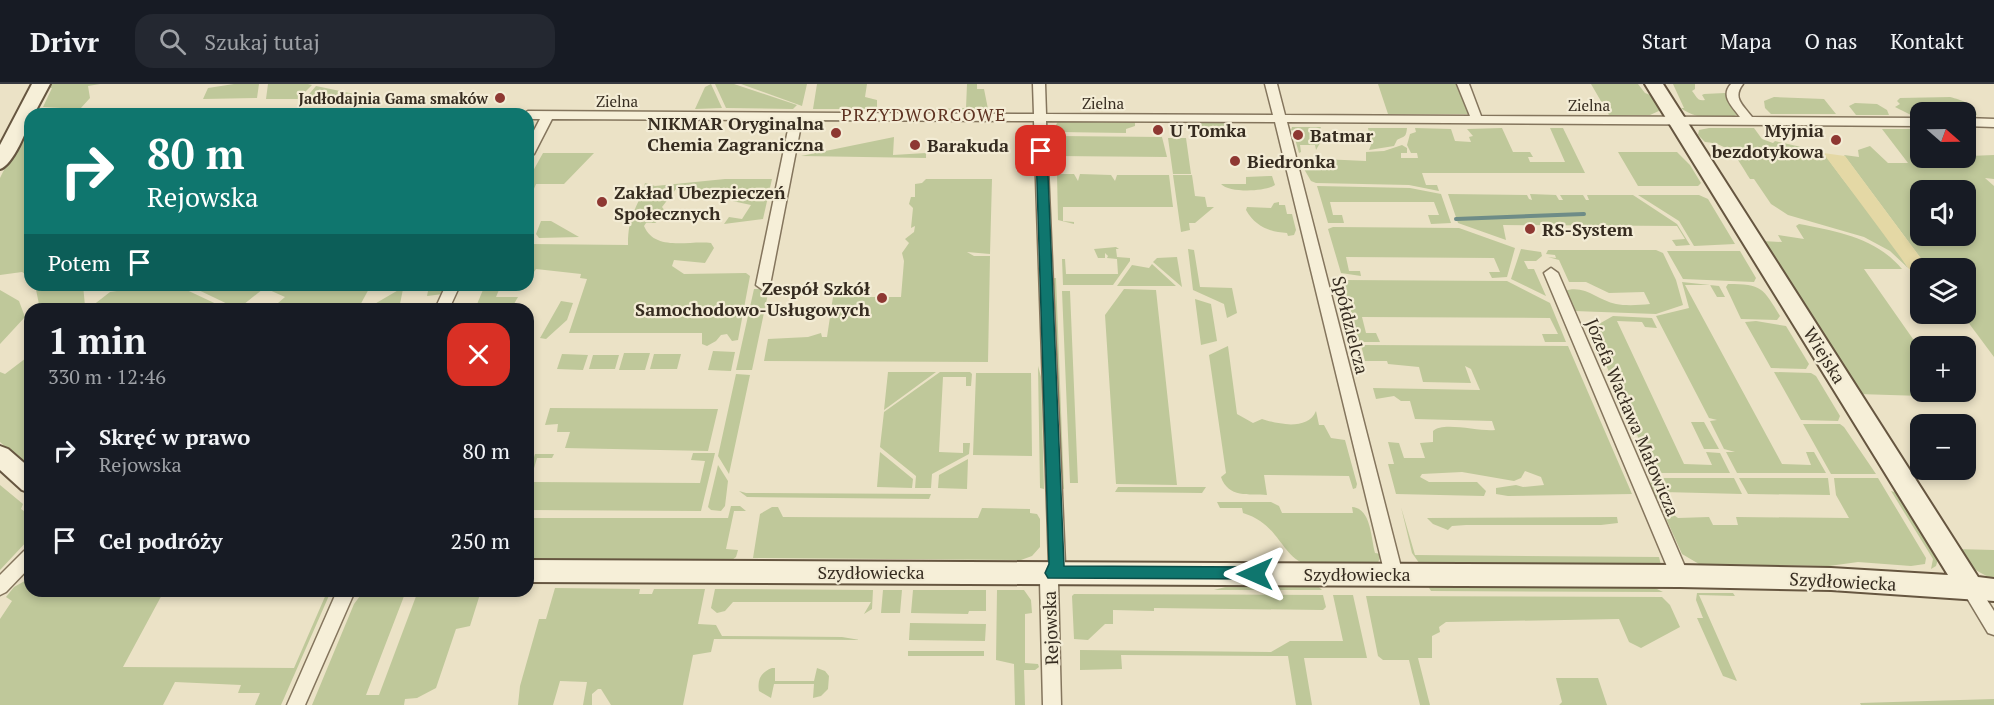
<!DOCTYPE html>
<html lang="pl">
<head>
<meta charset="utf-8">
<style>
	body { margin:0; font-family:"PT Serif",serif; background:#242831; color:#f1f3f6; height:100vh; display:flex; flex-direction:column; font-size:22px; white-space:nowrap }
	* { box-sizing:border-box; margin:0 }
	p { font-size:20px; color:#9ea1a6 }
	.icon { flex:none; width:33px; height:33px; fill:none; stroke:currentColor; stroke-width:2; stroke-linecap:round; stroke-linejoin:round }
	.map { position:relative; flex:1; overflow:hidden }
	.details { position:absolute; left:24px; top:219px; width:510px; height:294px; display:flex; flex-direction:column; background:#171b24; border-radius:18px; box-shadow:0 3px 9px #0003 }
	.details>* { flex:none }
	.top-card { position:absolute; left:24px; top:24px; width:510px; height:183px; border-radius:18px; box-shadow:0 3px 9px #0003; background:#0f766e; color:#fff; overflow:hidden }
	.needle { width:39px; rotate:110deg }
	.controls { position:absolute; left:1910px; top:18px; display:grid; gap:12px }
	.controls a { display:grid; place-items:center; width:66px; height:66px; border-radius:12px; background:#171b24; box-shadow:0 3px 9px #0003; font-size:30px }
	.pin { position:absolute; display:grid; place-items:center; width:51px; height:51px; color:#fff; margin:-26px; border-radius:12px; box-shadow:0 3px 9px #0006 }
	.me { position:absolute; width:66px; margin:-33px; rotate:270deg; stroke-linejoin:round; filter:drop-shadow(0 0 4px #0008) }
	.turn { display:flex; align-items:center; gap:21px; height:126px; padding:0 24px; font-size:27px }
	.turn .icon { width:78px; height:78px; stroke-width:2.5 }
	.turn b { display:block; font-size:42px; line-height:51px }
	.then { display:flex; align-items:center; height:57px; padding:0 24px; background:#0003; gap:12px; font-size:22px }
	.round { display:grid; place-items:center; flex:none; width:63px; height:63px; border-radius:18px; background:#242831 }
	.summary { display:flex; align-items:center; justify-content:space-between; height:102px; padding:0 24px }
	h1 { font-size:36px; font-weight:700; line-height:45px }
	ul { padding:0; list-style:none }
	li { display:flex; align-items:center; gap:18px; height:90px; padding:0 24px }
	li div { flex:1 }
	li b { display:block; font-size:22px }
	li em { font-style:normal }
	header { display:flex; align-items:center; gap:36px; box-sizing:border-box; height:84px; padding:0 30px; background:#171b24; border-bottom:2px solid #363941 }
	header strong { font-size:28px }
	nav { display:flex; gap:33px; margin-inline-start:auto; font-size:21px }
	.search { width:420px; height:54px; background:#242831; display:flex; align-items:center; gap:15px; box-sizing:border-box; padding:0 21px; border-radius:18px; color:#9ea1a6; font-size:22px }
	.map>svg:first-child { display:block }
</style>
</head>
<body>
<header>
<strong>Drivr</strong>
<div class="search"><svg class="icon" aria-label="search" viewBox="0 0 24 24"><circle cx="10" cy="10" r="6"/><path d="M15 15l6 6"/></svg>Szukaj tutaj</div>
<nav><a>Start</a><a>Mapa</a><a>O nas</a><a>Kontakt</a></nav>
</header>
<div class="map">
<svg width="1994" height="621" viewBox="0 0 1994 621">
	<rect width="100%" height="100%" fill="#ebe2c6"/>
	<path fill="#bfc89a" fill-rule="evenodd" d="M47,0H100L88,2L90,14L80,25L43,23L52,4L44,5Z
		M234,0H259L257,14L203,15L208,4Z
		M268,0H308L312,1L298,15H266Z
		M711,0L722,24L695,25L705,3Z
		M715,0H734L797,21L793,25L726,24Z
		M741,0H807L802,22Z
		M817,0H867L865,13L877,16V25H813Z
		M967,0H977V5H984L988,25L917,26L966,24Z
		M1378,0H1459L1471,30H1388Z
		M1591,0H1638L1645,9L1653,12L1661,26L1650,31H1609Z
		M1673,0H1695V5L1692,7C1696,11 1697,18 1705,16L1702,11L1704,10L1725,9L1738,30C1725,39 1692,34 1681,24H1684Z
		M316,2L369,13L367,16L305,15Z
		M1774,13L1824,15L1836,30H1771L1765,24L1764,17Z
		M1950,13C1961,16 1975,20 1977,31L1965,32V28H1920V32H1913L1895,23L1900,20L1897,17L1900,14Z
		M1855,19L1877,20L1887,26L1889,31H1856L1849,22Z
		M1058,37L1135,38V42L1126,45V49L1058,48L1055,43Z
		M1191,38L1223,39L1240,49H1195Z
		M30,42V193L22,188L0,191V94L23,47Z
		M1292,43H1321L1317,51L1320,59L1316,66L1315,61H1300L1301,68L1299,69L1295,55H1300L1298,49L1291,46Z
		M1368,44H1407C1406,54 1404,52 1397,56L1394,62L1369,66L1371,61Z
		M1415,44L1451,45L1455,57L1471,58L1469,53L1473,52L1467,45L1502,44L1513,68H1530L1533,73H1528L1530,78H1565L1550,44H1563L1585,89H1422L1426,101H1437L1439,107L1409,101L1316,99L1311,97L1304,85H1313L1312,79H1302L1301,74L1366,77V68L1384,67L1402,61L1407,64V69H1401V74H1418L1417,69H1411L1407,61L1410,50L1416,48Z
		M1709,44H1754L1762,55L1773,59L1775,57L1823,68C1850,107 1883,142 1908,184L1890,167L1864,153L1788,131L1771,120L1754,95H1750C1737,74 1731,60 1705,58L1698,51L1699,46Z
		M1882,45H1920V74L1994,71V95L1985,94L1994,102V273L1962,230H1965V184H1928L1844,71L1859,73L1858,66L1870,62L1888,79H1908ZM1920,106H1965V152H1920Z
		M1058,52L1162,53L1167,73L1055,72V54Z
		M894,53L893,71L926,69V74L801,72Z
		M1168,54H1186L1191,90H1173Z
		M1618,68H1677L1690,81L1701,99L1698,102H1638Z
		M543,69H594L564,100H536L528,119V96Z
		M1057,90H1074L1078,97L1080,90L1111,91L1115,97L1117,91H1169L1173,123H1063V137L1074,138V140L1058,136Z
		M1173,91H1192L1195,112L1205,113L1207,123H1214L1195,139H1189L1190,146L1181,148Z
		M1269,92H1272L1275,101C1265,108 1229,109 1221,100H1246V93Z
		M725,95H772L763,135L724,140L729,133L742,135L751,121L676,105L662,123L668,131L655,139H646L644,142C655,168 689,156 711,159L714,164L705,179L674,176L672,182L684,190L746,189L750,192L738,256L732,257L727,250L721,251L716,257L707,262L702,260V249H569L587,195L580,194L581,190L536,185L528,197V160L628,161C628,129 638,125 645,99L655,102Z
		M926,95H992L990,170L967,168L974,172H990L988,278L764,277L768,255L808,253L821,249L822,253H827L833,213H901L904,177L902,169L909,159L905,155L914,148L915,142L911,144L913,124L909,120L911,113H915V100L922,99Z
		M1317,102L1410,104L1441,110L1451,139L1431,140L1428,131H1439L1434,118H1330L1333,131H1342L1344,139H1328Z
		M1448,110L1527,111L1529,115L1532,116L1530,110L1556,111L1559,116H1563L1560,111H1583L1586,116H1589L1587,111H1633L1677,140L1690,161L1676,162L1672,156L1685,155L1677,142L1503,141L1506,156L1458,139Z
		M1638,111H1699L1708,115L1735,160L1694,162L1679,137Z
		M1279,118V121H1285L1287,130H1292L1296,146L1294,151L1288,152L1287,149C1269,148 1255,142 1246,126L1247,123L1271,124L1274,119Z
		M541,137H551L579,153L539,154L536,150Z
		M1799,140C1837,147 1876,154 1902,185H1864L1920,265V308H1950L1954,313L1858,310L1762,157L1782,158L1778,151L1804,155L1796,142Z
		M1333,143L1459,144L1515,164L1507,193L1492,194L1489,188H1500L1494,174L1346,173L1349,187H1360L1361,192L1341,189L1328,145Z
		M1116,163L1119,165H1116L1117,173L1130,174V177L1113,201H1063L1062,175H1065L1066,190H1118L1117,175L1107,174L1108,172L1105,169V174H1098L1094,165Z
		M1188,165L1194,166L1200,203L1232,204L1237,229L1227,234L1224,220L1193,206Z
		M1521,165L1541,168L1542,172L1536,177H1524L1528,185H1534L1546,212L1511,195Z
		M1548,166H1656L1663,169L1676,196L1683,221L1656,230L1574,227L1564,207C1585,200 1597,216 1616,220C1626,222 1640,221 1650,220L1644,208L1609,209L1586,198H1569L1559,176L1548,173L1556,174L1555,171L1546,170Z
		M1667,167H1740L1756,194L1754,198L1683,195Z
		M1177,173L1182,203L1153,178L1157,174Z
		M1152,180L1176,202H1117L1132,181L1149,184Z
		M1052,194H1056L1064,405L1060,404Z
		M1342,196L1507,197L1550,219L1566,258H1545L1542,250H1558L1550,234L1362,233L1366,249H1376L1380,258H1359Z
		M1682,198L1719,202L1725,213H1717L1710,201H1685L1782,380L1811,381L1806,368H1814L1826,389H1737L1726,368H1735L1724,365L1710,337L1717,336L1709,334L1656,232L1689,224Z
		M1728,200C1762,200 1763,204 1780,232L1777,236L1741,235L1726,203Z
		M35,201H83L85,222L82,225H40Z
		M158,201H176L227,225H103L92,222L110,208Z
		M188,201H268L238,225Z
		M272,201H371L358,225H271L285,213L267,205Z
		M407,201L446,203L443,210L427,212L429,202L403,205L399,225H366Z
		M485,201H501L496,213H518L511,225H475Z
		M754,205H769L752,286H736Z
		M1124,205L1156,206L1177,401L1116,400L1105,231Z
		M0,206L19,217L25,233L0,260Z
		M1062,207H1070L1078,399H1070Z
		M1195,215L1211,220L1217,257L1201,261Z
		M561,217L573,219L567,236L546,255L540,254Z
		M1613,232L1652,234L1657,244L1645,243L1642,238L1617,237L1684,380L1712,381L1706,368L1720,369L1730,389H1654L1590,245Z
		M1756,237L1786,242L1809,280L1806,285L1771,284L1745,238Z
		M1361,261L1568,262L1632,410L1508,412L1496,410V404L1516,401L1523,403L1544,401L1541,393L1525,387L1521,394L1514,397L1462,388L1422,390L1420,393L1429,398H1477L1486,407L1484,412L1396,410L1388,380H1394L1388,358L1399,359L1404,374H1425L1420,359L1433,358V347C1443,337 1480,348 1495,346L1492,337L1415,335L1410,317H1401L1394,312L1376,315L1373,304L1480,306L1471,285L1465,282L1471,299L1423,298L1419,283L1388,280L1387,277H1365Z
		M1228,262L1237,330L1253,339L1262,335C1277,340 1308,347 1316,327L1319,341H1324L1331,354L1345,356L1357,400L1356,404L1353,405L1349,392L1264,391L1267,411C1249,410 1228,414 1221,393L1226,389L1209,271Z
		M713,267L735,268L731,287L708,286Z
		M624,269H650L645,286H619Z
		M562,270L588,271L583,286L557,285Z
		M654,270H681L677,285H650Z
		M30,271V385L0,358V288L5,290Z
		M593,271H619L615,285H589Z
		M1038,282L1041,293L1044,405L1040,404Z
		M888,288H936L884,326Z
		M940,288H970L972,290L971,302H966V293H943L939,368L963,369V359H970L969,370L932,390L931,404H915L916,392L880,363L884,328Z
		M1774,288L1811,289L1816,292L1840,332L1838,337L1801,336Z
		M976,289H1031L1032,372L973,371Z
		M736,290L750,291L729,390L718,372Z
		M550,324L718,325L708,367L565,364L570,348H557L558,340L545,341Z
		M1691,338H1704L1719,365H1704Z
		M1803,340H1840L1844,343L1876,390H1831Z
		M880,368L913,395L912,404L877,403Z
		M693,369H715L701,427L528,426V393L535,370H554L552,374H537L530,398L700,399L705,377L691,376Z
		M968,375L967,405L938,404L939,391Z
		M718,381L728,397L725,422L721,427L711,426L708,423Z
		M1650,394H1734L1742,410L1663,408L1665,418L1657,415L1651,403Z
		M1739,394H1828L1830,411L1748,410Z
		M1834,394H1878L1926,474L1925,480L1911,482L1858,478L1829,482L1699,480L1682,470L1664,430L1671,429L1678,434L1709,433L1713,441H1738L1736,433L1849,434L1836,411Z
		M0,401L23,420L21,425L30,431V454L0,486Z
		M1118,403H1206L1202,409L1115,408Z
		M739,407L746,409L931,410L929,415L747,413Z
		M1891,407L1898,409L1939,472L1936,482L1931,485L1933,475Z
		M1217,418H1271L1279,422L1282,429H1353L1352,423C1371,424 1371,454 1375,469L1381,470L1378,479L1373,481C1356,482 1323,486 1307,481C1280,472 1280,440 1243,429L1242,424H1220Z
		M731,422H740L746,427H734L726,465L738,466L736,473L729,478H528V434H728Z
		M772,423H778L783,433L978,434L982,424L1030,425V429L1037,430L1040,435V463L1032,472L1021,476L753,474L760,430Z
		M1401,423L1415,471L1659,473L1661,481L1657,483H1422L1412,469Z
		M1617,433L1618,439L1601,441H1466L1452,442L1448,446L1433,440L1427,434Z
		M1955,465L1994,466V496L1968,482Z
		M30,494V507H164L123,583L294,584L327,508L321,507H331L281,621H255L260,609H238L241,601L175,598L163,621H0V535L12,517L6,513L14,503Z
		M1244,498L1315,499L1322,506H1214Z
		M1426,499L1653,503L1663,508L1431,507Z
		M555,504L640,505L639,510H652L654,505H705L698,540L716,541L722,552L842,553L860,556L714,555L711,568L693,571L683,621H611L601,605H598L592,610V621H583L587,598L560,597L553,621H518L520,602L539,535H546Z
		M715,505L873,506L872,525L864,530L871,518H733L725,527L717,529L711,524Z
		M883,506H902L900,529H881Z
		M913,506H986V527H969L968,530L911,529Z
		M997,506H1024L1031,516L1032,529L1025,530V579L1038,580L1039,583L1035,586H1024L1025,621H1015L1014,580L996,576Z
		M406,507L366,611H379L418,507H481L470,542L456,545L436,604L417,614L405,615L404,621H312L354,520L363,508Z
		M1697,509H1733L1735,512L1699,511L1737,597L1723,592L1697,534H1703L1696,516Z
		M1074,510L1323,511L1326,523L1323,526L1154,524V527L1113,526V540H1105L1088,556L1074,555L1072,512Z
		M1333,511H1353L1367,574H1304L1312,621H1296L1288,572L1121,571L1122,585L1080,586V566L1271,568L1290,557H1343Z
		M1366,512L1662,513L1670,521L1680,543L1641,564L1629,558L1619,535L1446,538L1439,543L1440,548L1432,552V574H1418L1430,621H1420L1409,576H1383L1378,572Z
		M910,539L986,540L985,557L909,556Z
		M908,567H984V572H908Z
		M772,584H775V597H814L817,584L825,587L829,592L828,605L821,612L813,614L814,600H774L771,614L759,607C757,596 761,588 772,584Z
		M1556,594H1598L1607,621H1559L1562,618Z
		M1994,615V621H1861L1860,619Z"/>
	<path fill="#e4d8a5" d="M1823,69L1845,72L1928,184L1909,185C1881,146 1852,108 1823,69Z"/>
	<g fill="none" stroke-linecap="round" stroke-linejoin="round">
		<path stroke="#6e8c87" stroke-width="4" d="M1456,135L1584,130"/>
		<defs>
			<path id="street" d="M1033,0H1045L1046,30L1273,31L1265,0H1277L1285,31L1470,32L1457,0H1469L1481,32L1740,33C1732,22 1720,12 1731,0H1743C1732,14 1743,21 1752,33L1920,34V42L1287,38L1403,491L1400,496L1394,499L1388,496L1385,491L1275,38L1046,37L1065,480L1058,497L1061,621H1043L1040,497L1049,480L1034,37L802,36L770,201L763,206L756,201L790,36L552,35L534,70L528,74V58L540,35H528V30H523L528,27L1034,30Z
				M105,26H236L242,30H99Z
				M1965,34L1994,35V43L1965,42Z
				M1551,184L1558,189L1689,492L1686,497L1680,500L1674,497L1671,492L1544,189Z
				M446,201H460L449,225H435Z
				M30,465V483L6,508L0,511V491L24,467Z
				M1970,496L1976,499L1994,527V551L1988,549L1961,504L1964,499Z
				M337,507H355L305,621H287Z"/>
			<path id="secondary" d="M32,0H50L34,30H30C30,43 12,82 0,85V61Z
				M1645,0H1663L1978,493L1994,495V517L1831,506L1680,503L528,498V476L1680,481L1831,484L1948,491Z
				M0,362L8,365L30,384V409L22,406L0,386Z"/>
		</defs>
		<use href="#street" stroke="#84755d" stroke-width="3"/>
		<use href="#secondary" stroke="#665640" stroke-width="4"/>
		<use href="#street" fill="#f6efd8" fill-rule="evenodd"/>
		<use href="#secondary" fill="#f6efd8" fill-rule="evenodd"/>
	</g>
	<path fill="#0f766e" stroke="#0a4d48" stroke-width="1.5" d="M1041,63L1047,67L1064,482L1255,483L1261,485L1263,490L1261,495L1048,494L1045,489L1049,480L1036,67Z"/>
	<g fill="#8e3832" stroke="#f3ecd5" stroke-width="2">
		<circle cx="500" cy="14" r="6"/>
		<circle cx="1158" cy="46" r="6"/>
		<circle cx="836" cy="49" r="6"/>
		<circle cx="1298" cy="51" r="6"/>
		<circle cx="1836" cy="56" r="6"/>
		<circle cx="915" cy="61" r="6"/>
		<circle cx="1235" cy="77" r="6"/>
		<circle cx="602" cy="118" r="6"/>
		<circle cx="1530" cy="145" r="6"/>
		<circle cx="882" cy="214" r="6"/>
	</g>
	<g text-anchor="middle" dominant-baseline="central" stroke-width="4.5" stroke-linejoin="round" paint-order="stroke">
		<g font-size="15" font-weight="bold" fill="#362c20" stroke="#f3ecd5" text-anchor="end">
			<text x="488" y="14">Jadłodajnia Gama smaków</text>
		</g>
		<g font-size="15" fill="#362c20" stroke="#f3ecd5">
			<text x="617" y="17">Zielna</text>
			<text x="1103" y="19">Zielna</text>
			<text x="1589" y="21">Zielna</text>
		</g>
		<g font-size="18" letter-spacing="1.5" fill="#5f3322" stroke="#f3ecd5">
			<text x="924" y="30">PRZYDWORCOWE</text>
		</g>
		<g font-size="18" font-weight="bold" fill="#362c20" stroke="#f3ecd5" text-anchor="start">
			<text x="824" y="39" text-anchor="end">NIKMAR Oryginalna<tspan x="824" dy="21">Chemia Zagraniczna</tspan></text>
			<text x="1170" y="46">U Tomka</text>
			<text x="1824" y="46" text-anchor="end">Myjnia<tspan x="1824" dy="21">bezdotykowa</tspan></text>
			<text x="1310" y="51">Batmar</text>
			<text x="927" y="61">Barakuda</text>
			<text x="1247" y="77">Biedronka</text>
			<text x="614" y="108">Zakład Ubezpieczeń<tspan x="614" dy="21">Społecznych</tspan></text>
			<text x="1542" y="145">RS-System</text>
			<text x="870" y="204" text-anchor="end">Zespół Szkół<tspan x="870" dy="21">Samochodowo-Usługowych</tspan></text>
		</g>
		<g font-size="18" fill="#362c20" stroke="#f3ecd5">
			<text transform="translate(1351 241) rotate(76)">Spółdzielcza</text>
			<text transform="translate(1825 271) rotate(58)">Wiejska</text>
			<text transform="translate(1633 333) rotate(67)">Józefa Wacława Małowicza</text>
			<text x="871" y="488">Szydłowiecka</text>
			<text x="1357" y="490">Szydłowiecka</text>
			<text transform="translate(1843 497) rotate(3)">Szydłowiecka</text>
			<text transform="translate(1050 544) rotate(-92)">Rejowska</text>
		</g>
	</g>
</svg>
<div class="controls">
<a><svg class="needle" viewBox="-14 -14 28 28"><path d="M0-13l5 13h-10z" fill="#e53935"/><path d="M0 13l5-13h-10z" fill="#9ea1a6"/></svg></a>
<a><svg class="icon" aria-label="sound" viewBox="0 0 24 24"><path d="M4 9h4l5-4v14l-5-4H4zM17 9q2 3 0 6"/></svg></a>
<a><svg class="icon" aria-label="layers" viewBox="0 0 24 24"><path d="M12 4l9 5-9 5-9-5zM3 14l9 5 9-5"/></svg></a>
<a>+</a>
<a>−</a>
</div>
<div class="pin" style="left:1041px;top:67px;background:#d93025"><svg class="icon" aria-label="arrive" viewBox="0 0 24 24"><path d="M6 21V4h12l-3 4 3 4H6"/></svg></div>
<svg class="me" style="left:1255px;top:490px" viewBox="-20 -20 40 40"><path d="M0-17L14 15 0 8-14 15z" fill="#0f766e" stroke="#fff" stroke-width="4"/></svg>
<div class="top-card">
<div class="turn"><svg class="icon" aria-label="right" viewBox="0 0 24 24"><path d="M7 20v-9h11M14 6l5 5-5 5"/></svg><div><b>80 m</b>Rejowska</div></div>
<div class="then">Potem<svg class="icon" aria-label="arrive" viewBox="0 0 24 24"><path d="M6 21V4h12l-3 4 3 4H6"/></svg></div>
</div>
<section class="details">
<div class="summary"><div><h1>1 min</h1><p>330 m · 12:46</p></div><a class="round" style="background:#d93025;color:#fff"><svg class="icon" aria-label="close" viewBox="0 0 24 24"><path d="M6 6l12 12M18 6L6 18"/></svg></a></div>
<ul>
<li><svg class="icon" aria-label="right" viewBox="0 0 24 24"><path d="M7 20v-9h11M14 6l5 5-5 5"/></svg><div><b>Skręć w prawo</b><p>Rejowska</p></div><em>80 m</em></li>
<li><svg class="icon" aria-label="arrive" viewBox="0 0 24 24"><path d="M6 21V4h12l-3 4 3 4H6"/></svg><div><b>Cel podróży</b></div><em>250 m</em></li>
</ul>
</section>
</div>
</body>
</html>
